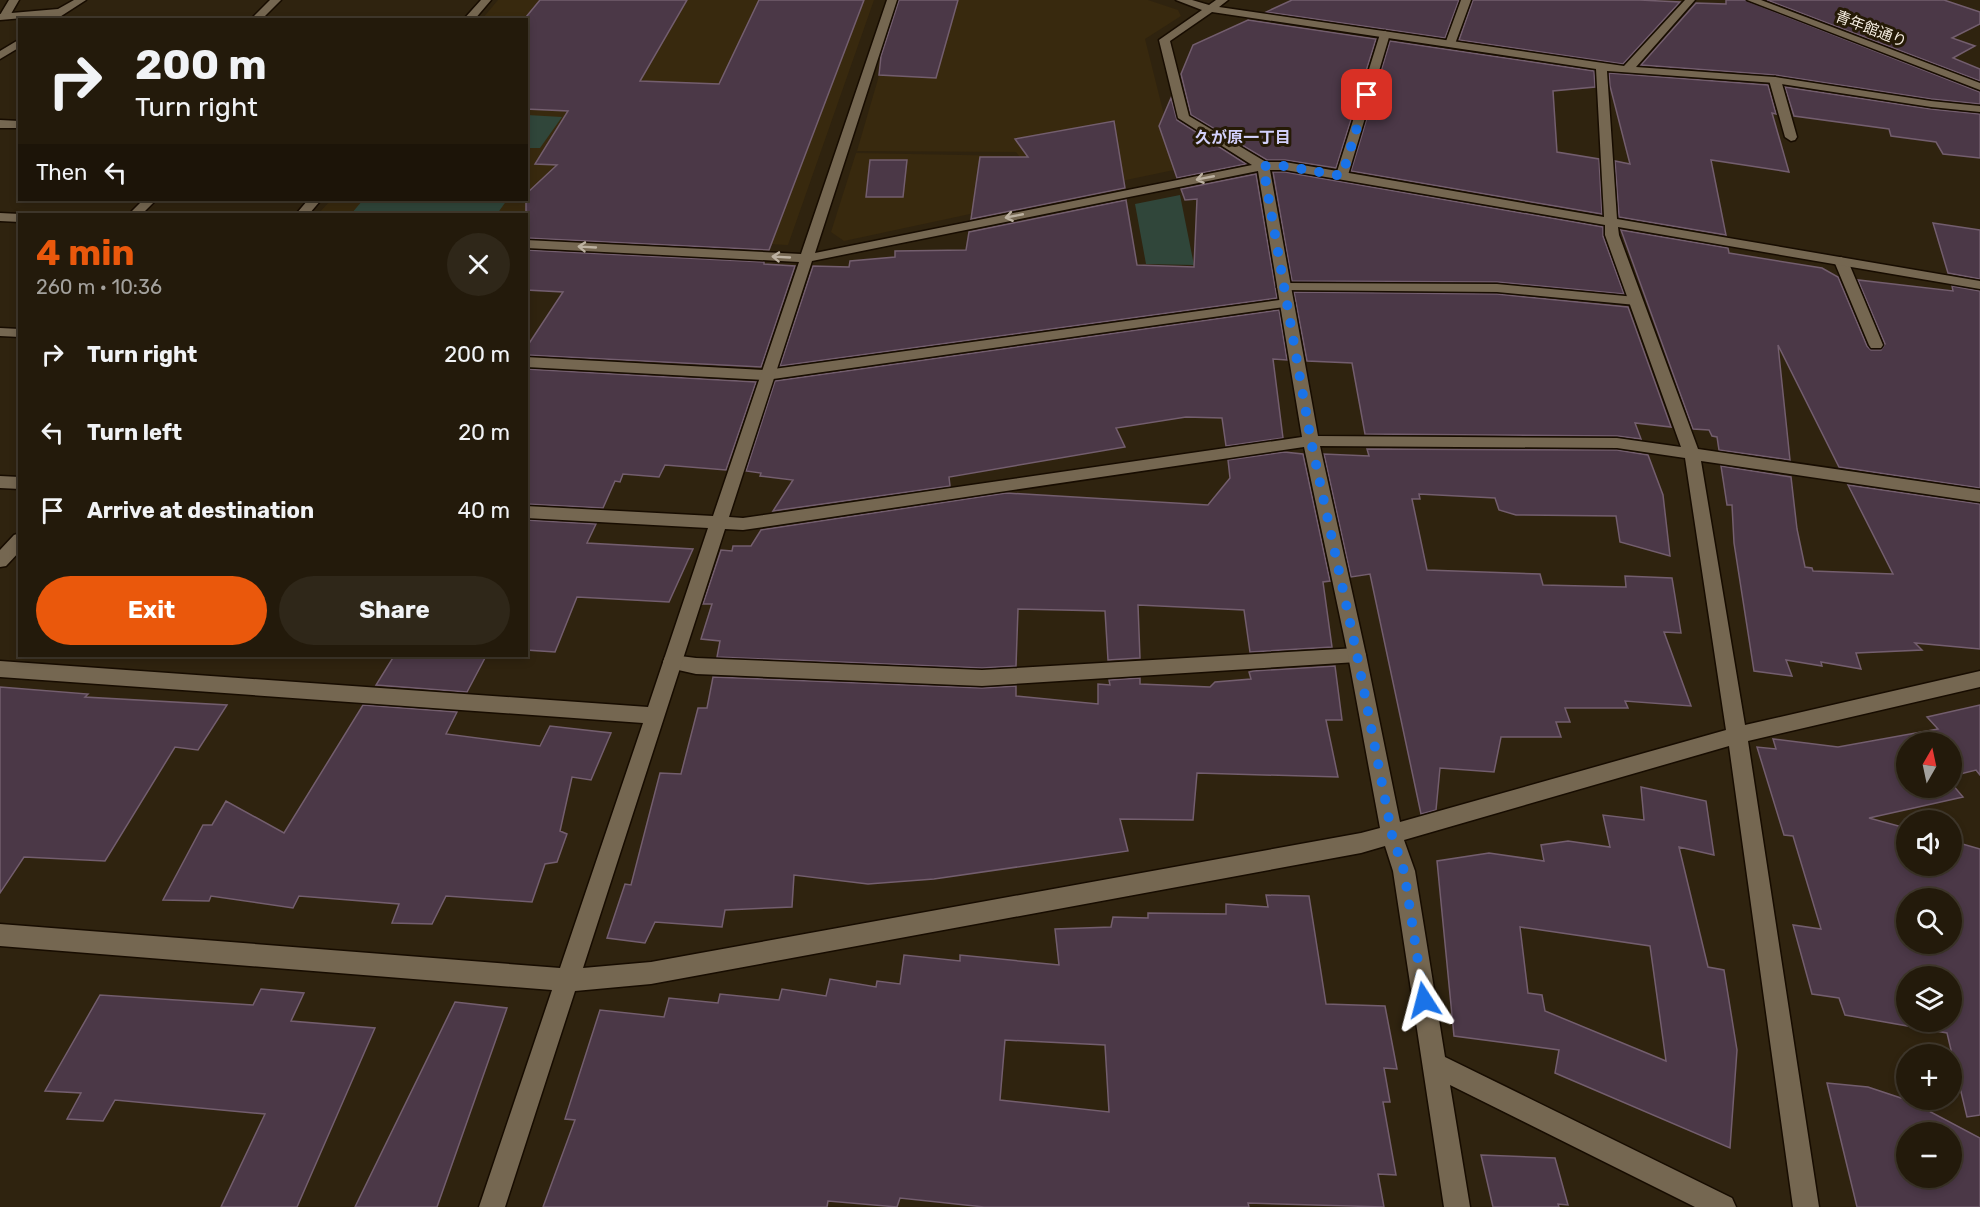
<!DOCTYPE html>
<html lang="en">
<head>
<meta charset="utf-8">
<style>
	body { margin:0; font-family:Rubik,"Noto Sans JP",sans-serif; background:#2f2719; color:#f1f3f6; height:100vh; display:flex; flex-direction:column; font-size:22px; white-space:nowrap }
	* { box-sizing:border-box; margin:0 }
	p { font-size:20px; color:#a3a19d }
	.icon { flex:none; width:33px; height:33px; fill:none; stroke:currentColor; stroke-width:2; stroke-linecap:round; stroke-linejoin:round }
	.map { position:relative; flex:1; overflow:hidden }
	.side { position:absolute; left:18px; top:213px; width:510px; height:444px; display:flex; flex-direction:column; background:#231a0b; border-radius:0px; box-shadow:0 3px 9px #0003,0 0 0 2px #40382c }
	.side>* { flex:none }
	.banner { position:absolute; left:18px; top:18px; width:510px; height:183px; border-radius:0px; box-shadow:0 3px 9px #0003,0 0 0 2px #40382c; background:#231a0b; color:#f1f3f6; overflow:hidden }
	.needle { width:39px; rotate:9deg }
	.tools { position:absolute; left:1896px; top:732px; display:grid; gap:12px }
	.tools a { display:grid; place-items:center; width:66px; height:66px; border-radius:50%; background:#231a0b; box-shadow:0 3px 9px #0003,0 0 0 2px #40382c; font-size:30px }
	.pin { position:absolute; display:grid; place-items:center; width:51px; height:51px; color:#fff; margin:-26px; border-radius:12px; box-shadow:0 3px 9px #0006 }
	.me { position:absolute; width:66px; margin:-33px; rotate:351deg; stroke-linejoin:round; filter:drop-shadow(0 0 4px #0008) }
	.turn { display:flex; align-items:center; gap:21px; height:126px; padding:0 18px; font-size:27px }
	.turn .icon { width:78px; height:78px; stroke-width:2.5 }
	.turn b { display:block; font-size:42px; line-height:51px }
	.then { display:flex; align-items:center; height:57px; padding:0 18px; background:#0003; gap:12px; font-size:22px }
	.round { display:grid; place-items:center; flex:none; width:63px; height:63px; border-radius:32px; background:#2f2719 }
	.headline { display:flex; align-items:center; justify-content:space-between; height:102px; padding:0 18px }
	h1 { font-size:36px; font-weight:700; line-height:45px; color:#ea580c }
	.cta { display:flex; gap:12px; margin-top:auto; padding:12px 18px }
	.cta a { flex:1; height:69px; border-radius:36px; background:#ea580c; color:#fff; font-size:24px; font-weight:700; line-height:69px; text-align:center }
	.cta a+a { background:#2f2719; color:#f1f3f6 }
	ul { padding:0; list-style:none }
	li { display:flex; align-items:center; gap:18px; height:78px; padding:0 18px }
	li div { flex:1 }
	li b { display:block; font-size:22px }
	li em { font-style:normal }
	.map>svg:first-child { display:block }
</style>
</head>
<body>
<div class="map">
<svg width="1980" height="1207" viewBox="0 0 1980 1207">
	<rect width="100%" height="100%" fill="#2f230f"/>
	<path fill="#38290e" d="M498,0H874L788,245L527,232L526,214H318L331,200H526V20L482,19Z
		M901,0H1148L1178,10L1181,16L1145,39L1164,115L1212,162L1050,196L1016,152L857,151Z
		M856,153L1015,156L1036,181L1026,202L844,241L831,232Z"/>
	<path fill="#30463a" d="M527,115L562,117L540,148H527Z
		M1180,195L1194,265L1146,264L1135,204Z
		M363,200H507L497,214H351Z"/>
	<path fill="#4b3847" stroke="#735e6e" stroke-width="1.5" fill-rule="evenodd" d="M540,0H687L640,81L719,84L759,0H864L769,250L526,238V194L557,165L535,164L568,111L526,109V17Z
		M899,0H958L936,78L879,75L881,56Z
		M1292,0H1459L1445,38L1266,12Z
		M1473,0H1640L1680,2L1623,64L1459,40Z
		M1726,0H1745L1980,92V104L1931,99L1775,75L1641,65L1696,3L1726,4Z
		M1767,0H1944L1980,12V24L1952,38L1975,46L1953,58L1980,69V81Z
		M1248,20L1376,39L1336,168L1285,160H1267L1191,115L1181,74L1193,45Z
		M1390,41L1594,71L1595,87L1553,91L1557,152L1599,159L1602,214L1351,171Z
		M1609,73L1768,85L1776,114L1772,113L1789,172L1711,160L1726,235L1619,217L1615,161L1630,164L1610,86Z
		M1785,87L1931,109L1980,114V158L1943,154L1936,142L1891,136L1889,129L1794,116Z
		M1171,98L1177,120L1246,164L1177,178L1159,126Z
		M1114,121L1125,188L971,219L980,157H1028L1015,139Z
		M870,160H907L903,197H866Z
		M1273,172H1285L1603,227V236L1624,294L1497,282L1292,281Z
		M1256,174L1277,298L780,366L813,266L849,267L850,261L895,257V251L966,250L969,232L1126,200L1137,265L1194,267L1197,199L1185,200L1181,189Z
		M1933,223L1980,230V279L1948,273Z
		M1621,230L1728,248L1729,253L1822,268L1838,277L1867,346L1871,350H1881L1885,344L1858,280L1953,291L1952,286L1980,291V488L1839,467L1778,345L1790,460L1719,450L1717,437L1712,436L1709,430L1693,429Z
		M526,250L764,262V264L795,266L761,367L526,355V348L563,292L526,290Z
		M1294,292L1497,294L1628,307L1671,427L1635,423L1641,439L1617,436L1365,434L1352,363L1307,361Z
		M1279,310L1287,360L1273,359L1283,438L1226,446L1222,418L1186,417L1116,428L1125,447L949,477L950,486L773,511L793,480L760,476L761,473L746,471L775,381Z
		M526,369L756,382L726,470L665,465L659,477L623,474L620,482L615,481L603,508L526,504Z
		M1367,449L1617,450L1648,455L1663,495L1670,556L1620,542L1616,516L1516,515L1499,510L1495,498L1419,494L1420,499H1412L1427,570L1540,574L1543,585L1626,587L1625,576L1672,578L1681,633L1664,632L1691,706L1625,701L1628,708H1565L1570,722H1556L1561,737H1501L1494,772L1440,768L1436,810L1421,814L1370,574L1351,577L1324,454L1369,456Z
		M1284,452L1303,454L1330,581L1323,582L1332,647L1250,652L1244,610L1138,605L1140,658L1108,660L1105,611L1018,609L1016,666L982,668L717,657L720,641L701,639L712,604H703L721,550L732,551L733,546H751L761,530L1006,493L1208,505L1230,478L1228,460Z
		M1721,466L1791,477L1797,529L1805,567L1812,568L1813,571L1893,574L1848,485L1980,504V649L1915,643L1922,650L1856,653L1861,669L1821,662L1822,666L1786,660L1792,676L1754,671L1734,543L1732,505H1727Z
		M526,520L596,524L587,543L693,549L669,602L577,597L555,652L526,650Z
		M394,656H486L467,692L376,685Z
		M1335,666L1342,720H1326L1338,777L1197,773L1193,820L1120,819L1128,851L934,879L868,884L794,875L792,907L725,910L722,927L655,922L645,943L607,938L625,884L631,885L660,773L681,774L698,708H707L713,677L982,688L1016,686V696L1098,704V684L1110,685L1109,680L1140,678V684L1210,687L1215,682L1251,679L1249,672L1253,671Z
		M0,687L88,694L85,697L227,705L198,750L175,747L105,861L24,857L0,893Z
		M363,705L457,712L446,734L540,746L550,726L611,733L591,780L572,777L560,831L567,834L557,862L545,864L532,902L446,896L432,924L392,923L399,904L299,896L293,908L211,896L209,901L163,900L203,825H212L226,801L284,833Z
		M1980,705V775L1976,770L1952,776V742H1906V788H1952V784L1963,797L1869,818L1906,828V866H1952V841L1980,849V1115L1967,1117L1947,1033L1845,1015L1839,998L1812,994L1793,925L1821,929L1793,836L1784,835L1757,747L1776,749L1773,739L1838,747L1938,729L1927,717ZM1906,898H1952V944H1906ZM1906,976H1952V1022H1906Z
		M1641,787L1706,801L1714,855L1679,847L1708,967L1724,970L1737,1050L1730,1148L1555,1073L1559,1050L1454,1036L1437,861L1489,853L1544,861L1541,845L1568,841L1610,847L1603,815L1644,820ZM1520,927L1650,946L1666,1061L1545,1011L1542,995L1528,993Z
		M1266,895L1309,896L1326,1004L1385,1006L1397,1069L1384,1068L1390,1102H1383L1396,1175L1378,1174L1384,1207L1248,1203L1249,1207H984L900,1198L897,1207L828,1201L827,1207H543L575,1120L565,1119L600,1010L664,1017L669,998L718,1003L720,994L779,1000L782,989L826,996L830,979L876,987L877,981L900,984L904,955L960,961V955L1059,965L1055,929L1111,927L1113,917L1148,918V913L1226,914V904L1268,907ZM1005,1040L1105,1045L1109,1112L1000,1100Z
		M261,989L304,993L291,1021L375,1028L297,1207H221L265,1114L115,1100L103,1121L67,1119L81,1093L45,1091L100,995L253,1005Z
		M455,1002L507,1008L437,1207H355Z
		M1827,1083L1868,1087L1910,1101L1980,1138V1207H1857ZM1906,1132H1952V1178H1906Z
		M1481,1155L1555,1158L1568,1205L1558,1204L1559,1207H1493Z"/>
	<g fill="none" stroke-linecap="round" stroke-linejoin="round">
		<defs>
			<path id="service" d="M9,0H19L8,19H0V15Z
				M270,0H281L261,20H250Z
				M1461,0H1471L1455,44L1454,46H1446L1445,44Z
				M1385,31L1390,34L1348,175L1342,179L1338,178L1336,175L1380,34Z
				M1775,77L1781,80L1797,137L1795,140L1791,141L1785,137L1769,80Z
				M0,120L20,121V128H0Z
				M143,200H156L142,214H129Z
				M1841,257L1848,261L1883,345L1881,348H1871L1869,345L1834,261Z
				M1284,283L1497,284L1636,297L1643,301L1636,305L1497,292L1279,290L1277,287L1279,284Z
				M1287,299L1292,300L1294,303L1292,306L766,380L526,367V357L766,370Z
				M0,328L20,329V337L0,336Z
				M1357,648L1364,650L1366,655L1364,660L1357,662L982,686L696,674L665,667L663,662L665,657L672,655L696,658L982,670Z"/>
			<path id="minor" d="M74,0H86L55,20H46V16L0,20V14L58,9Z
				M481,0H491L474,20H463Z
				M887,0H897L815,253L1252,165L1178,118L1159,40L1202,10L1176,0H1192L1209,5L1216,0H1228L1219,7L1624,66L1685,0H1695L1636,67L1775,77L1931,101L1980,106V112L1931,107L1775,83L1607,71L1617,219L1980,281V289L1618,227L1619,235L1698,449L1980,490V502L1701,461L1745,725L1980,671V687L1748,741L1819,1207H1793L1729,746L1404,840L1415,871L1445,1057L1732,1198L1736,1207H1695L1450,1085L1470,1207H1444L1393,871L1385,846L1361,853L651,984L575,991L505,1207H479L552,990L0,946V924L560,968L643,723L0,677V661L648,707L708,528L526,518V506L713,516L799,262L526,248V240L801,254ZM1212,12L1596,69L1604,217L1285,162H1266L1189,116L1170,41ZM1270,170H1285L1605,225V235L1681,447L1617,438L1318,436ZM1258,171L1302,437L743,518L729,517L812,261ZM1320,446L1617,448L1685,458L1726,730L1400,822L1366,655ZM1304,447L1348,655L1380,828L1361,833L651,962L583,968L725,529L743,530Z
				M20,39V47L0,59V51Z
				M308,200H321L309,214H296Z
				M0,213L20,214H22H20V222L0,221Z
				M0,476L20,477V489L0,488Z
				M20,533V551L6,566L0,567V550L14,535Z"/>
			<path id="tertiary" d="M1747,0H1761L1980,83V90Z"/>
		</defs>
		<use href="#service" stroke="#170c00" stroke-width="3"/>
		<use href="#minor" stroke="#170c00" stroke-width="3"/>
		<use href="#tertiary" stroke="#170c00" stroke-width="3"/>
		<use href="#service" fill="#756751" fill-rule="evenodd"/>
		<use href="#minor" fill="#756751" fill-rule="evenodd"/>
		<use href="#tertiary" fill="#756751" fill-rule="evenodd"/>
	</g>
	<defs><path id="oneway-shaft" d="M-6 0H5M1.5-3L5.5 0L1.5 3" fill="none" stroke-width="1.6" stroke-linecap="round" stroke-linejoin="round" transform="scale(1.5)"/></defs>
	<g stroke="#bcb1a1">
		<use href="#oneway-shaft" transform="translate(1205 178) rotate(169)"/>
		<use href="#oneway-shaft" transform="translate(1014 216) rotate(169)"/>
		<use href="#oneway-shaft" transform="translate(587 247) rotate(-177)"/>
		<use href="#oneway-shaft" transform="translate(781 257) rotate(-177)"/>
	</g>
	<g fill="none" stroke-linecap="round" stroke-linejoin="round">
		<path stroke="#1a73e8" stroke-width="10" stroke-dasharray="0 18" d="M1367,95L1342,176L1285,166H1263L1311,441L1357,655L1392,835L1404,871L1424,1000"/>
	</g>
	<g text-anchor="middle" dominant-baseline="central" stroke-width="6" stroke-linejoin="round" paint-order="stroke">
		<g font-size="15" fill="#f6eee2" stroke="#251a06">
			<text transform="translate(1871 29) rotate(21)">青年館通り</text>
		</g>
		<g font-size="16" font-weight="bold" fill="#d2d0fb" stroke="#251a06">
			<text x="1243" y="137">久が原一丁目</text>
		</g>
	</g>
</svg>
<div class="tools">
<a><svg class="needle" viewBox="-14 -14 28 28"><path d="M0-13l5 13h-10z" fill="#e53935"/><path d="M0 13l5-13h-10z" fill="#a3a19d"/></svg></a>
<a><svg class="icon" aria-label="sound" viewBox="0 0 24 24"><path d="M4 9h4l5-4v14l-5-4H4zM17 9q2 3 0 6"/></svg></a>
<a><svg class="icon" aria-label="search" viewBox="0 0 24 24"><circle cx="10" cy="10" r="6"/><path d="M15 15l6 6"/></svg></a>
<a><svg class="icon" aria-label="layers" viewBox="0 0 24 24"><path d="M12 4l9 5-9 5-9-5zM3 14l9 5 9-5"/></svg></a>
<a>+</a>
<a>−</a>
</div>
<div class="pin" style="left:1367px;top:95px;background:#d93025"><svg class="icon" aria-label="arrive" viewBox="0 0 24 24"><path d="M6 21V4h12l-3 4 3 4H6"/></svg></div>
<svg class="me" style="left:1424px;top:1000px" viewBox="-20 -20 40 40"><path d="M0-17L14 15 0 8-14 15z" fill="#1a73e8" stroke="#fff" stroke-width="4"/></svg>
<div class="banner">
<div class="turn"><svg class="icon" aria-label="right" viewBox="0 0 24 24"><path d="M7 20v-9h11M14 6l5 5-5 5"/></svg><div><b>200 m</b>Turn right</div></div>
<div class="then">Then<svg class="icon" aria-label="left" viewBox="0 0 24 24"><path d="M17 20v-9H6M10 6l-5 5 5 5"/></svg></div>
</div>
<section class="side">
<div class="headline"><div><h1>4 min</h1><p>260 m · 10:36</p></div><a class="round"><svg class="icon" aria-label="close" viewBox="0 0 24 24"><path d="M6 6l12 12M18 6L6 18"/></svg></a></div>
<ul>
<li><svg class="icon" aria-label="right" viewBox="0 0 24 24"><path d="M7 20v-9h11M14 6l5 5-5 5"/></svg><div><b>Turn right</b></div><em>200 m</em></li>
<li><svg class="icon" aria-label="left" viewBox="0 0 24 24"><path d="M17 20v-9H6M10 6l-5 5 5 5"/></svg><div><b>Turn left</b></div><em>20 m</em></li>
<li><svg class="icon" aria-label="arrive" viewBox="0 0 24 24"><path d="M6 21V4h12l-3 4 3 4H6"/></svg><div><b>Arrive at destination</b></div><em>40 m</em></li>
</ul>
<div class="cta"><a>Exit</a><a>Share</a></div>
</section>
</div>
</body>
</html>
